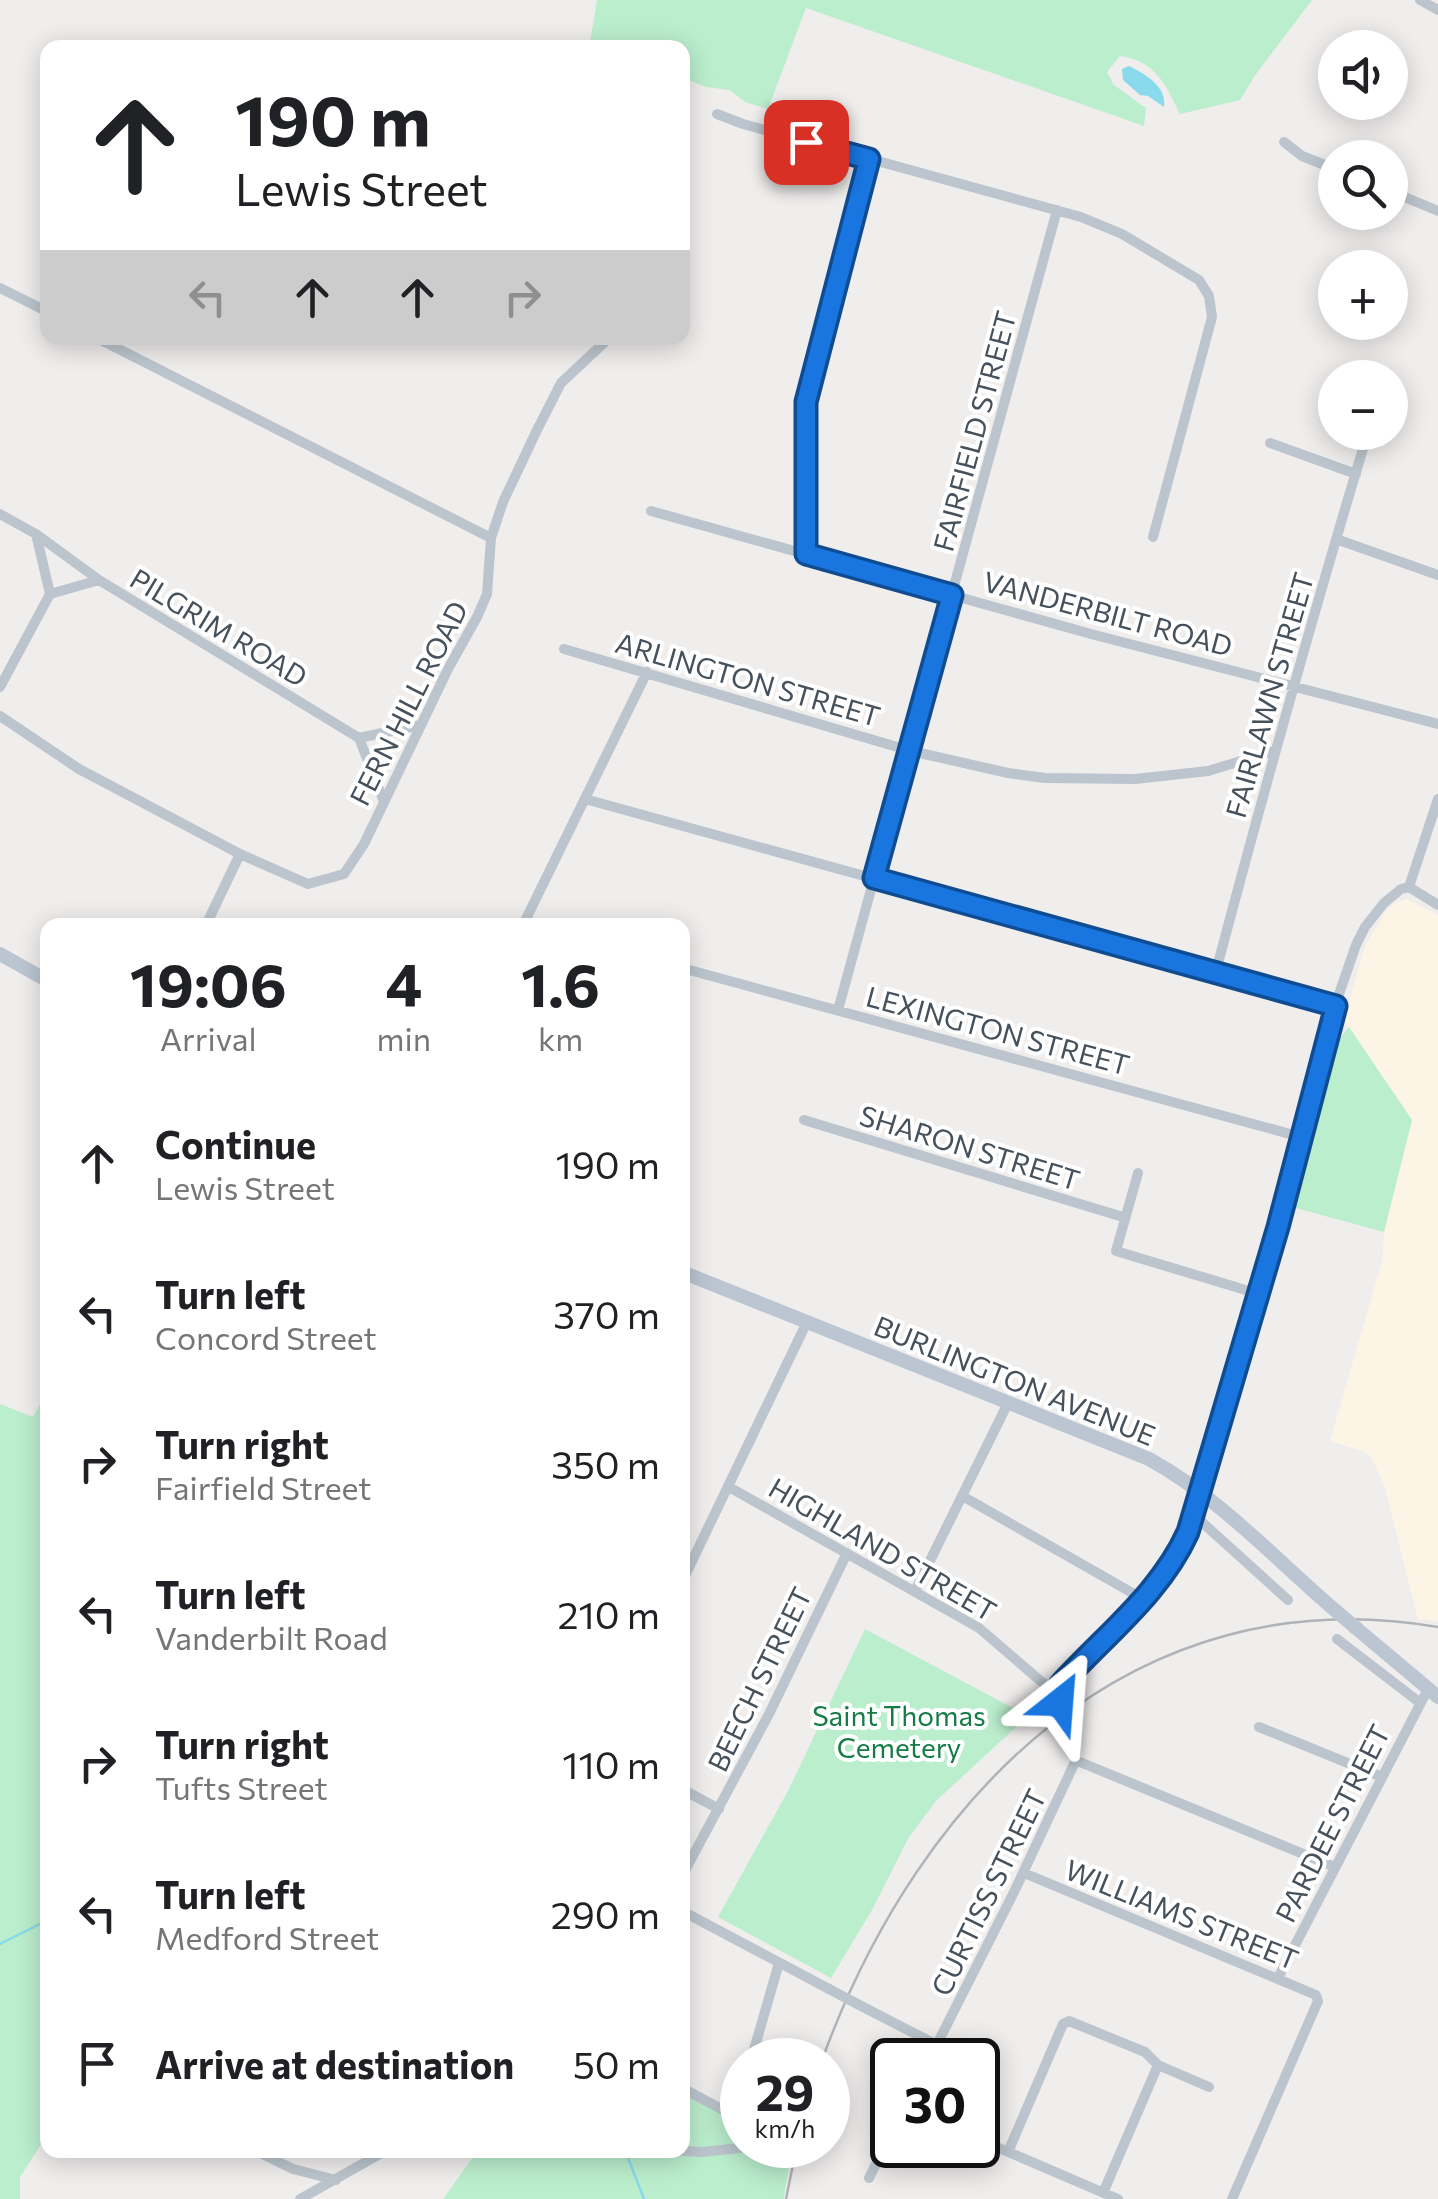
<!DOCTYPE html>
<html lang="en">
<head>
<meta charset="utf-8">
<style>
	body { margin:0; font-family:Commissioner,sans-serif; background:#f2f2f2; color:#202124; height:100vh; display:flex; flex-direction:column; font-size:38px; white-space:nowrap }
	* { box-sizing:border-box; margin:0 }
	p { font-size:32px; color:#757577 }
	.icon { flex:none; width:55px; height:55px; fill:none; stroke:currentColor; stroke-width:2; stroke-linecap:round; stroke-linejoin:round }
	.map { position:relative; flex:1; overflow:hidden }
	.panel { position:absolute; left:40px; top:918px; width:650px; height:1240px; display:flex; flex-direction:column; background:#fff; border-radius:20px; box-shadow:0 5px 25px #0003 }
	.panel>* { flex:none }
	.hud { position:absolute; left:40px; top:40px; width:650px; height:305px; border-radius:20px; box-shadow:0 5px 25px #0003; background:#fff; color:#202124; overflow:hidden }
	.buttons { position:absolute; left:1318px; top:30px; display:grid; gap:20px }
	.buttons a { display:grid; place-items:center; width:90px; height:90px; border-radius:50%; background:#fff; box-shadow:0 5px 25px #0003; font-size:50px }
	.speed { position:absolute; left:720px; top:2038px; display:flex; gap:20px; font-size:50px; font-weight:700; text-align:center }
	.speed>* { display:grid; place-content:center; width:130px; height:130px; border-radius:50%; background:#fff; box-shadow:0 5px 25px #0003; line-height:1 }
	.speed small { font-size:25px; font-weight:400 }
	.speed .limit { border:5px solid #111; border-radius:15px; background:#fff; color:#111 }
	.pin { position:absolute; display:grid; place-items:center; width:85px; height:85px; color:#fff; margin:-42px; border-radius:20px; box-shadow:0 5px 15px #0006 }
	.me { position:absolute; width:110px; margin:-55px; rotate:28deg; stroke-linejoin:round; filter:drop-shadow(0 0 8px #0008) }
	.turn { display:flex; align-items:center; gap:35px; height:210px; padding:0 30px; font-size:45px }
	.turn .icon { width:130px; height:130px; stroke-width:2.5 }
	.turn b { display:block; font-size:70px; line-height:85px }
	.lanes { display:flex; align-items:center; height:95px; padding:0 30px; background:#0003; justify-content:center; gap:50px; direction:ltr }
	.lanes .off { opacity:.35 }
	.eta { display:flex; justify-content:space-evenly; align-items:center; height:170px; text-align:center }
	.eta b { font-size:60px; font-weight:700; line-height:70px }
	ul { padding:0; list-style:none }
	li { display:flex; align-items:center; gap:30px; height:150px; padding:0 30px }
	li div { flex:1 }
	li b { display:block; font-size:38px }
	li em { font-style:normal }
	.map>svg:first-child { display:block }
</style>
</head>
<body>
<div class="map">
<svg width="1438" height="2199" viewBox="0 0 1438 2199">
	<rect width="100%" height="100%" fill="#f0eded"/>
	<path fill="#fcf5e6" d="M1407,899L1438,915V1621L1418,1619L1385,1487L1371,1457L1363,1451L1330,1441L1383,1257L1384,1232L1412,1120L1344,1021L1365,946L1386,911L1397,902Z"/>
	<path fill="#bbeecd" d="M597,0H1312L1256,74L1240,100L1180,114C1165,84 1156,61 1120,56L1107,72L1114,85L1146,108L1144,126L806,8L768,109L745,102L730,90L706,87L683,78L682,48L605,47L590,42Z
		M1349,1027L1412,1120L1384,1232L1292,1207C1303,1164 1320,1055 1349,1027Z
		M47,1391L48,2134L20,2177V2199H0V1404L33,1417Z
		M865,1629L1028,1716L936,1801L909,1837L872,1910L831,1978L718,1917L789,1789Z
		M683,2094L742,2125V2145C803,2145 790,2148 784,2199H443L478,2150H682Z"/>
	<path fill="#88daec" d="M1129,66C1145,74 1167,86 1164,107L1148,96L1140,95L1123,80L1122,69Z"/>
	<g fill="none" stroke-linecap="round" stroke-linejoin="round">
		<path stroke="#88daec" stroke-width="2.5" d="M0,1944L48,1920
			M625,2150L644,2199"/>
		<path stroke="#bcc5cd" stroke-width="10" d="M1420,0L1438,10
			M717,114L743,124L1081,217L1122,234L1199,280L1209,296L1212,317L1153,537
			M1284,142L1302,156L1335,169
			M1390,191L1438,211
			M0,288L48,312
			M97,338L491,538
			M1270,443L1356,474
			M651,511L1091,634L1438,724
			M0,514L36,534L99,580L359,738L420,725
			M1336,539L1438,575
			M806,554V402L869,159
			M50,594L99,580
			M564,649L911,751L1008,773L1045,778L1135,779L1208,771L1274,751
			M0,687L50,594L36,534
			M0,716L79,769L240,854L308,884L344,874L364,844L448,669L477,617L487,594L491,538L503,502L537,430L561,383L609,338
			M359,738L383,799
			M585,799L1336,1006
			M1409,887L1438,905
			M206,925L240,854
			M523,925L647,672
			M682,968L1301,1137
			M1216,971C1264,790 1314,611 1368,432
			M838,1010L1057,210
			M804,1120L1123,1217
			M1138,1173L1116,1251L1259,1294
			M729,1487L979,1628L1043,1683L1058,1690
			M964,1497L1143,1599
			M1194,1515L1288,1600
			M682,1582L806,1324
			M915,1591L1008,1403
			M1337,1639L1419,1702
			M1061,1702L1058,1690L1062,1683C1107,1636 1161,1592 1187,1531L1278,1227L1339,994L1356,945L1365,927L1384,903L1401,889L1409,887L1438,799
			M1259,1727L1382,1777
			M1075,1760L1335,1867
			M682,1789L719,1809
			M1024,1873L1316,1995L1318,2001L1232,2199
			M682,1876L769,1714L847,1553
			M682,1911L829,1989
			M1278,1978L1428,1689
			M867,2009L937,2045
			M751,2060L779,1963
			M929,2060L1015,1890L1075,1762L1076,1751L1070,1728
			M682,2088L742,2120
			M735,2116L742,2090
			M978,2139L1118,2199
			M254,2150L293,2169L336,2180
			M666,2150L702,2152L768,2145
			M1008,2152L1063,2024L1069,2021L1145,2052L1158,2065L1209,2087
			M869,2178L892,2132
			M1103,2193L1158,2065
			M300,2199L387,2150"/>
		<path stroke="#bbc6d2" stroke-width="14" d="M0,954L48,981
			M682,1272L1149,1459C1220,1498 1275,1559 1336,1611
			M1356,1628L1438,1697"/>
		<path stroke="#afb3b8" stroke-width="2.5" d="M822,2060C919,1793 1134,1575 1438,1627
			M786,2199L797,2145"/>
		<path stroke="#bcc5cd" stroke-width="10" d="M1061,1702L1070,1728
			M829,1989L867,2009"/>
		<path stroke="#bbc6d2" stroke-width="14" d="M1336,1611L1356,1628"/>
	</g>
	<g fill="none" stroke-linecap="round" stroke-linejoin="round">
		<defs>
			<path id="route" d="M806,142L869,159L806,402V554L952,595L874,878L1336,1006L1278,1227L1188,1532C1160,1594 1105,1635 1060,1685V1702"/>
		</defs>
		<use href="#route" stroke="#104c91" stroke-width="25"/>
		<use href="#route" stroke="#1975df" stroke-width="18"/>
	</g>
	<g text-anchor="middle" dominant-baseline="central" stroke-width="8" stroke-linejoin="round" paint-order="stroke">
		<g font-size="28" fill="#46515b" stroke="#fff">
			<text transform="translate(974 431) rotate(-75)">FAIRFIELD STREET</text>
			<text transform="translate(1108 613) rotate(15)">VANDERBILT ROAD</text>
			<text transform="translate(219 627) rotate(31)">PILGRIM ROAD</text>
			<text transform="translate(748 679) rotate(16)">ARLINGTON STREET</text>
			<text transform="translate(1269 695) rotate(-74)">FAIRLAWN STREET</text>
			<text transform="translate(408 703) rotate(-63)">FERN HILL ROAD</text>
			<text transform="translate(998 1030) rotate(15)">LEXINGTON STREET</text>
			<text transform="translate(970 1147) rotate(17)">SHARON STREET</text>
			<text transform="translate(1015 1380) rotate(22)">BURLINGTON AVENUE</text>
			<text transform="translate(883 1549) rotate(30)">HIGHLAND STREET</text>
			<text transform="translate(759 1679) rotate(-64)">BEECH STREET</text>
			<text transform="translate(1332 1823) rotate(-63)">PARDEE STREET</text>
			<text transform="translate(988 1892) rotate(-64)">CURTISS STREET</text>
			<text transform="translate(1182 1914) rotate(22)">WILLIAMS STREET</text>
		</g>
		<g font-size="28" fill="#167c46" stroke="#fff">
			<text x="899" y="1715">Saint Thomas<tspan x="899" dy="32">Cemetery</tspan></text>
		</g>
	</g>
</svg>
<div class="buttons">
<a><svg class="icon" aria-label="sound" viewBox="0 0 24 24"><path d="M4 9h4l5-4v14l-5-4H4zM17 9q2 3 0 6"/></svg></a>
<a><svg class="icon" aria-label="search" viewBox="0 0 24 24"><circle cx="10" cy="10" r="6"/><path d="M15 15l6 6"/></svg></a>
<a>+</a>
<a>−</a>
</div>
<div class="speed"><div>29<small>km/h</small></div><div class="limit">30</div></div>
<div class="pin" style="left:806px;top:142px;background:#d93025"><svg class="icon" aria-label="arrive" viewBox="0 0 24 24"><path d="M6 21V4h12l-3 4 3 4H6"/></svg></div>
<svg class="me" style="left:1060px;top:1702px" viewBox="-20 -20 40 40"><path d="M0-17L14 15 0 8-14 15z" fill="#1975df" stroke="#fff" stroke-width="4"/></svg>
<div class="hud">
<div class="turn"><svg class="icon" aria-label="ahead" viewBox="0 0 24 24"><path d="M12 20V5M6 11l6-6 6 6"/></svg><div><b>190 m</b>Lewis Street</div></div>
<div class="lanes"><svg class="icon off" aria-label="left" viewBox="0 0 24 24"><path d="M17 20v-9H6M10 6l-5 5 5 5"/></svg><svg class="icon" aria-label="ahead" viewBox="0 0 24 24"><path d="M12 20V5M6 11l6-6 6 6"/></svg><svg class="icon" aria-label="ahead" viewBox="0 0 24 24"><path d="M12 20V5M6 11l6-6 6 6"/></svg><svg class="icon off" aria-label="right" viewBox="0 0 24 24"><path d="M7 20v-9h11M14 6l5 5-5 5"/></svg></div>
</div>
<section class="panel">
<div class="eta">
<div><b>19:06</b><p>Arrival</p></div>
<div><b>4</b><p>min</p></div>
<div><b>1.6</b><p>km</p></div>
</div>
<ul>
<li><svg class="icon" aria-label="ahead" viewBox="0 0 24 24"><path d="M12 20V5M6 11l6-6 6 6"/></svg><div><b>Continue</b><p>Lewis Street</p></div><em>190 m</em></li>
<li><svg class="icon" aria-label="left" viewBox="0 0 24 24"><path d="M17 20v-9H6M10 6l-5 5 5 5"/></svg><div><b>Turn left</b><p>Concord Street</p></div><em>370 m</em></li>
<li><svg class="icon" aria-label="right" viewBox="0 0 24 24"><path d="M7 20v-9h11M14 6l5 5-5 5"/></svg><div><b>Turn right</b><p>Fairfield Street</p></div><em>350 m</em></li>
<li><svg class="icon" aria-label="left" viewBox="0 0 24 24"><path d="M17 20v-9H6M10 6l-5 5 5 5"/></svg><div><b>Turn left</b><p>Vanderbilt Road</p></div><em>210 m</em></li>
<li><svg class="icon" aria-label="right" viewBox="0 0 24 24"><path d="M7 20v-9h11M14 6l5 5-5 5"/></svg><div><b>Turn right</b><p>Tufts Street</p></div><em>110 m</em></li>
<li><svg class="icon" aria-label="left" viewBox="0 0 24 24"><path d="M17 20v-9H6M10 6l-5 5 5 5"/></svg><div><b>Turn left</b><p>Medford Street</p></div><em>290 m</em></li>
<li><svg class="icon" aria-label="arrive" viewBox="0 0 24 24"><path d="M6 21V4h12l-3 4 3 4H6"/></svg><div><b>Arrive at destination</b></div><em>50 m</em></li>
</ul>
</section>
</div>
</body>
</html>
